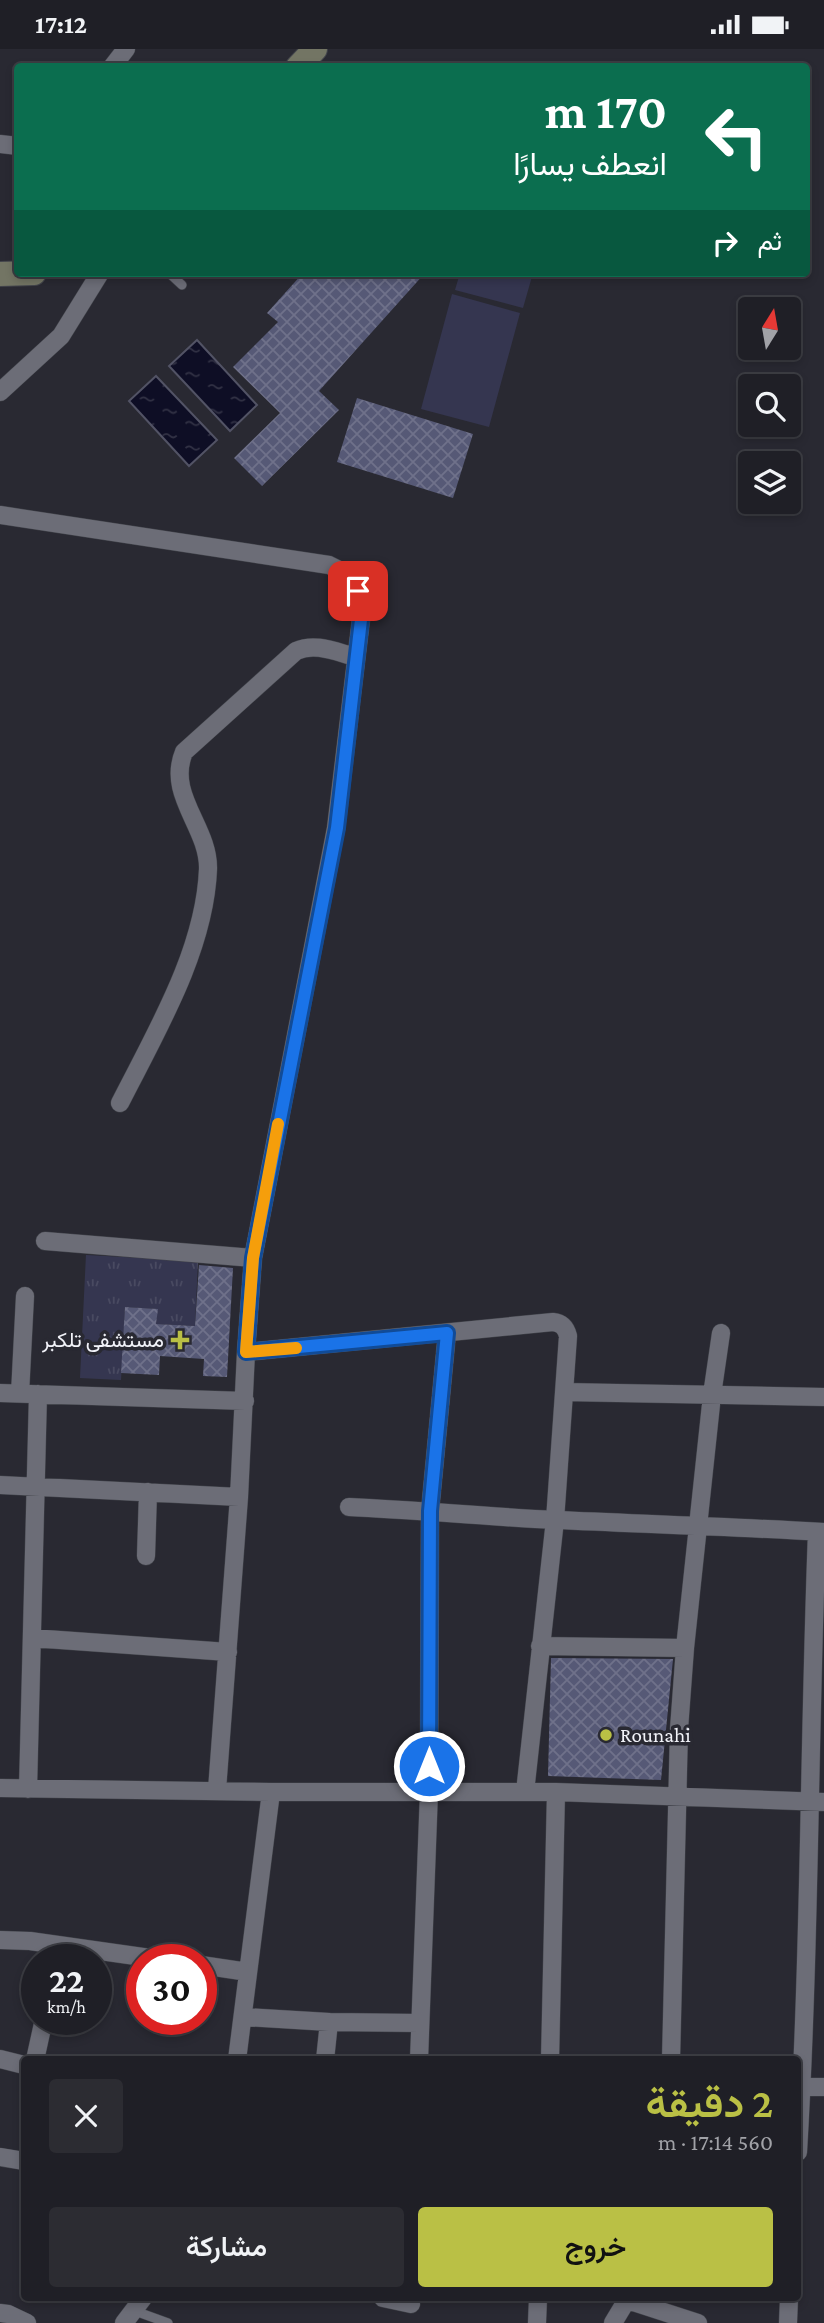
<!DOCTYPE html>
<html lang="ar">
<head>
<meta charset="utf-8">
<style>
	body { margin:0; font-family:"Crimson Pro",Vazirmatn,serif; background:#2c2c32; color:#f1f3f6; direction:rtl; height:100vh; display:flex; flex-direction:column; font-size:26px; white-space:nowrap }
	* { box-sizing:border-box; margin:0 }
	p { font-size:23px; color:#a1a2a7 }
	.icon { flex:none; width:38px; height:38px; fill:none; stroke:currentColor; stroke-width:2; stroke-linecap:round; stroke-linejoin:round }
	.map { position:relative; flex:1; overflow:hidden; direction:ltr }
	.details { position:absolute; left:21px; top:2007px; width:780px; height:245px; display:flex; flex-direction:column; background:#1f1f26; border-radius:7px; box-shadow:0 4px 10px #0003,0 0 0 2px #3c3d43; direction:rtl }
	.details>* { flex:none }
	.hud { position:absolute; left:14px; top:14px; width:796px; height:214px; border-radius:7px; box-shadow:0 4px 10px #0003,0 0 0 2px #3c3d43; direction:rtl; background:#0b6e4f; color:#fff; overflow:hidden }
	.needle { width:46px; rotate:11deg }
	.controls { position:absolute; left:738px; top:248px; display:grid; gap:14px }
	.controls a { display:grid; place-items:center; width:63px; height:63px; border-radius:7px; background:#1f1f26; box-shadow:0 4px 10px #0003,0 0 0 2px #3c3d43; font-size:35px }
	.speed { position:absolute; left:21px; top:1895px; display:flex; gap:14px; font-size:35px; font-weight:700; text-align:center }
	.speed>* { display:grid; place-content:center; width:91px; height:91px; border-radius:50%; background:#1f1f26; box-shadow:0 4px 10px #0003,0 0 0 2px #3c3d43; line-height:1 }
	.speed small { font-size:18px; font-weight:400 }
	.speed .limit { border:10px solid #d22; background:#fff; color:#111 }
	.pin { position:absolute; display:grid; place-items:center; width:60px; height:60px; color:#fff; margin:-30px; border-radius:14px; box-shadow:0 4px 10px #0006 }
	.me { position:absolute; width:77px; margin:-38px; rotate:0deg; stroke-linejoin:round; filter:drop-shadow(0 0 5px #0008) }
	.turn { display:flex; align-items:center; gap:24px; height:147px; padding:0 28px; font-size:32px }
	.turn .icon { width:91px; height:91px; stroke-width:2.5 }
	.turn b { display:block; font-size:49px; line-height:60px }
	.then { display:flex; align-items:center; height:66px; padding:0 28px; background:#0003; gap:14px; font-size:26px }
	.round { display:grid; place-items:center; flex:none; width:74px; height:74px; border-radius:7px; background:#2c2c32 }
	.summary { display:flex; align-items:center; justify-content:space-between; height:119px; padding:0 28px }
	h1 { font-size:42px; font-weight:600; line-height:52px; color:#bac045 }
	.action { display:flex; gap:14px; margin-top:auto; padding:14px 28px }
	.action a { flex:1; height:80px; border-radius:7px; background:#bac045; color:#111; font-size:28px; font-weight:600; line-height:80px; text-align:center }
	.action a+a { background:#2c2c32; color:#f1f3f6 }
	.status { display:flex; justify-content:space-between; align-items:center; height:49px; padding:0 35px; background:#1f1f26; direction:ltr }
	.status svg { height:19px; fill:currentColor }
	.map>svg:first-child { display:block }
</style>
</head>
<body>
<div class="status"><b>17:12</b><svg viewBox="0 0 49 12"><path d="M0 12V9h3v3zM5 12V6h3v6zM10 12V3h3v9zM15 12V0h3v12zM26 1h20v11H26zM47 4h2v5h-2z"/></svg></div>
<div class="map">
<svg width="824" height="2274" viewBox="0 0 824 2274">
	<defs>
		<pattern id="grass-tufts" width="24" height="20" patternUnits="userSpaceOnUse" patternTransform="scale(1.75)"><rect width="24" height="20" fill="#353650"/><path d="M3 7l-1-3M5 7V3M7 7l1-3M15 17l-1-3M17 17v-4M19 17l1-3" fill="none" stroke="#494a61"/></pattern>
		<pattern id="water-ripples" width="26" height="14" patternUnits="userSpaceOnUse" patternTransform="scale(1.75)"><rect width="26" height="14" fill="#0e0e25"/><path d="M2 4q2-2 4 0t4 0M15 11q2-2 4 0t4 0" fill="none" stroke="#323245"/></pattern>
		<pattern id="building-cross-hatch" width="8" height="8" patternUnits="userSpaceOnUse" patternTransform="scale(1.75)"><rect width="8" height="8" fill="#565976"/><path d="M0 0l8 8M0 8l8-8" fill="none" stroke="#6f718a"/></pattern>
	</defs>
	<rect width="100%" height="100%" fill="#292932"/>
	<path fill="url(#grass-tufts)" d="M86,1206L198,1212L195,1277L156,1275L157,1260L125,1258L121,1331L80,1329Z"/>
	<path fill="#353650" d="M460,224H533L523,259L455,241Z
		M452,245L520,264L489,378L421,360Z"/>
	<path fill="url(#water-ripples)" stroke="#525365" stroke-width="2" d="M197,291L257,356L230,382L169,317Z
		M156,327L217,391L189,417L129,352Z"/>
	<path fill="url(#building-cross-hatch)" d="M303,224H425L319,342L339,361L262,437L234,409L280,364L233,318L278,273L267,264Z
		M357,349L473,385L453,449L337,413Z
		M199,1216L233,1219L227,1328L203,1327L204,1310L160,1307L159,1326L121,1324L125,1258L158,1260L156,1275L195,1277Z
		M551,1609L673,1610L661,1731L548,1727Z"/>
	<g fill="none" stroke-linecap="round" stroke-linejoin="round">
		<defs>
			<path id="service" d="M169,224L182,236
				M135,2262L168,2274"/>
			<path id="minor" d="M112,18L126,0
				M0,95L18,97
				M0,343L61,287L100,224
				M0,466L329,516C350,525 360,539 362,562L336,779L253,1209L246,1303L239,1448L217,1741
				M120,1054C156,983 205,901 208,820C209,778 166,746 184,703L296,602C315,593 336,603 356,608
				M45,1192L253,1209
				M246,1303L553,1273C562,1274 566,1279 568,1287L555,1471L525,1743
				M564,1343L824,1348
				M0,1344L245,1352
				M20,1345L25,1247
				M0,1436L239,1448
				M349,1458C419,1461 488,1468 557,1471C646,1475 735,1478 824,1483
				M146,1507L148,1443
				M32,1589L228,1603
				M540,1597L685,1599
				M0,1739L271,1743H556L824,1753
				M28,1740L38,1345
				M0,1891L30,1892L164,1911
				M201,1916L248,1923
				M244,1968L329,1973L419,1974
				M0,2010L24,2016
				M35,2011L44,1970
				M237,2011L271,1743
				M325,2011L329,1973
				M419,2011L429,1742L430,1462L447,1284
				M550,2011L556,1743
				M671,2011L679,1680L685,1599L712,1346L721,1284
				M798,2038H824
				M798,2103C810,1897 809,1690 817,1483
				M0,2108L24,2112
				M383,2249L411,2255
				M627,2251L698,2274
				M0,2264L8,2265L27,2274
				M124,2274L143,2249
				M537,2274L538,2249
				M613,2274L628,2249
				M788,2274L789,2249"/>
			<path id="secondary" d="M298,18L315,0
				M0,225L34,224"/>
		</defs>
		<use href="#service" stroke="#42444b" stroke-width="10"/>
		<use href="#minor" stroke="#42444b" stroke-width="19"/>
		<use href="#secondary" stroke="#42444b" stroke-width="26"/>
		<use href="#service" stroke="#6c6d77" stroke-width="9"/>
		<use href="#minor" stroke="#6c6d77" stroke-width="18"/>
		<use href="#secondary" stroke="#737564" stroke-width="24"/>
	</g>
	<g fill="none" stroke-linecap="round" stroke-linejoin="round">
		<defs>
			<path id="route" d="M358,542L362,562L337,779L253,1209L246,1303L447,1284L430,1462L429,1717"/>
		</defs>
		<use href="#route" stroke="#114b97" stroke-width="18"/>
		<use href="#route" stroke="#1a73e8" stroke-width="12"/>
		<path stroke="#f59e0b" stroke-width="12" d="M278,1075L253,1209L246,1303L296,1299"/>
	</g>
	<g fill="#bac045" stroke="#292932" stroke-width="2.5">
		<path d="M176.5 1280.5h7v7h7v7h-7v7h-7v-7h-7v-7h7z"/>
		<circle cx="606" cy="1686" r="7"/>
	</g>
	<g text-anchor="middle" dominant-baseline="central" stroke-width="7" stroke-linejoin="round" paint-order="stroke">
		<g font-size="21" fill="#f2f3f9" stroke="#292932" text-anchor="end">
			<text x="164" y="1291">مستشفى تلكبر</text>
			<text x="620" y="1686" text-anchor="start">Rounahi</text>
		</g>
	</g>
</svg>
<div class="controls">
<a><svg class="needle" viewBox="-14 -14 28 28"><path d="M0-13l5 13h-10z" fill="#e53935"/><path d="M0 13l5-13h-10z" fill="#a1a2a7"/></svg></a>
<a><svg class="icon" aria-label="search" viewBox="0 0 24 24"><circle cx="10" cy="10" r="6"/><path d="M15 15l6 6"/></svg></a>
<a><svg class="icon" aria-label="layers" viewBox="0 0 24 24"><path d="M12 4l9 5-9 5-9-5zM3 14l9 5 9-5"/></svg></a>
</div>
<div class="speed"><div>22<small>km/h</small></div><div class="limit">30</div></div>
<div class="pin" style="left:358px;top:542px;background:#d93025"><svg class="icon" aria-label="arrive" viewBox="0 0 24 24"><path d="M6 21V4h12l-3 4 3 4H6"/></svg></div>
<svg class="me" style="left:429px;top:1717px" viewBox="-20 -20 40 40"><circle r="17" fill="#1a73e8" stroke="#fff" stroke-width="3"/><path d="M0-11L8 9 0 5-8 9z" fill="#fff"/></svg>
<div class="hud">
<div class="turn"><svg class="icon" aria-label="left" viewBox="0 0 24 24"><path d="M17 20v-9H6M10 6l-5 5 5 5"/></svg><div><b>170 m</b>انعطف يسارًا</div></div>
<div class="then">ثم<svg class="icon" aria-label="right" viewBox="0 0 24 24"><path d="M7 20v-9h11M14 6l5 5-5 5"/></svg></div>
</div>
<section class="details">
<div class="summary"><div><h1>2 دقيقة</h1><p>560 m · 17:14</p></div><a class="round"><svg class="icon" aria-label="close" viewBox="0 0 24 24"><path d="M6 6l12 12M18 6L6 18"/></svg></a></div>
<div class="action"><a>خروج</a><a>مشاركة</a></div>
</section>
</div>
</body>
</html>
